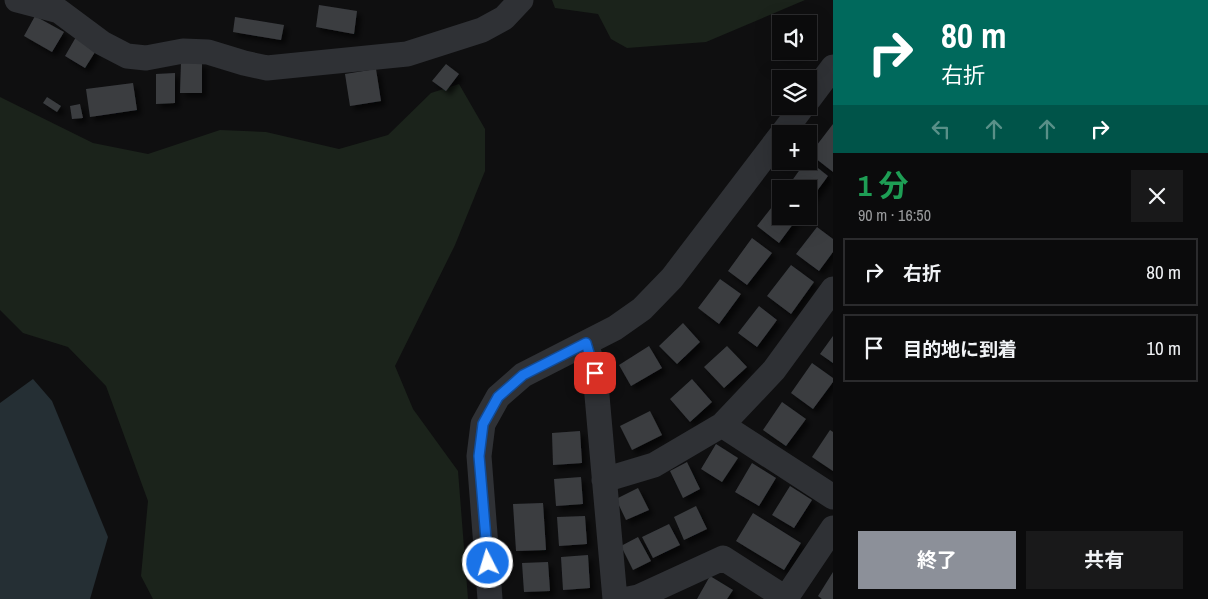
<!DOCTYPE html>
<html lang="ja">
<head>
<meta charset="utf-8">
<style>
	body { margin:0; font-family:"Archivo Narrow","Noto Sans JP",sans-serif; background:#19191a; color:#f1f3f6; height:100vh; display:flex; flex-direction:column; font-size:19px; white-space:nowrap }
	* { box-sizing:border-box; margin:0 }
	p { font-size:16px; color:#9a9b9d }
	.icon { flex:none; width:28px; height:28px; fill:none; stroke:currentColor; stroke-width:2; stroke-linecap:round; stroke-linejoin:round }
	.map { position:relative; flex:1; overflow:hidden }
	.details { display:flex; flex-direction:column; background:#0b0b0c; width:375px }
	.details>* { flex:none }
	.top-card { background:#00695c; color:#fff; overflow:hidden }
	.tools { position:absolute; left:772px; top:15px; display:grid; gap:10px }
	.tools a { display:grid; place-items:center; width:45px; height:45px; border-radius:0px; background:#0b0b0c; box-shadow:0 5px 20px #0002,0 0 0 1px #2b2b2d; font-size:25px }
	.pin { position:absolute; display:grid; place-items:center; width:42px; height:42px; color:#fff; margin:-21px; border-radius:10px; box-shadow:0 2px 8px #0006 }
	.me { position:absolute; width:55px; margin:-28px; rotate:355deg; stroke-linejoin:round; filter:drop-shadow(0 0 4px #0008) }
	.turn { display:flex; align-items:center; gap:18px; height:105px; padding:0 25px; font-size:22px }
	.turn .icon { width:65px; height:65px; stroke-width:2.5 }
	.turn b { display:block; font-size:35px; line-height:42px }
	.lanes { display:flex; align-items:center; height:48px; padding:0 25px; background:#0003; justify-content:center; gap:25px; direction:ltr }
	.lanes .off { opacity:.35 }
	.round { display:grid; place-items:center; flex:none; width:52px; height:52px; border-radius:0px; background:#19191a }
	.headline { display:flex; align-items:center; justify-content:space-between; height:85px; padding:0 25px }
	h1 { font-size:30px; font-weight:700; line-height:38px; color:#1e9e55 }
	.button { display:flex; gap:10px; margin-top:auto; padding:10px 25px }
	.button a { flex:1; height:58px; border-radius:0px; background:#8c9099; color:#fff; font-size:20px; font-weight:700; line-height:58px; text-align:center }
	.button a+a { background:#19191a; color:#f1f3f6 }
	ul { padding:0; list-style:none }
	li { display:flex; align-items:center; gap:15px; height:68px; margin:0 10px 8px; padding:0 15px; border:2px solid #2b2b2d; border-radius:0px }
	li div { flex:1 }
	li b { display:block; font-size:19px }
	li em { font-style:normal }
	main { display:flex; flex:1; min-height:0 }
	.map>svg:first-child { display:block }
</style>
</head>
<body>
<main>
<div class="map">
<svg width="833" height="599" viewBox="0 0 833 599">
	<defs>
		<filter id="shadow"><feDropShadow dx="4.5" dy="4.5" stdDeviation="2.5" flood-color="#0009"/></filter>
	</defs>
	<rect width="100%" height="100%" fill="#0f0f10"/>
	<path fill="#1b231b" d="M552,0H805L706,42L627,48L611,39L598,14L555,8Z
		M459,84L485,129V171L455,245L395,366L413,409L458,471L468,599H153L141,576L148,501L106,386L68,347L23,333L0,310V97L93,143L148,154L220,130L266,132L339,149L388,135L431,93Z"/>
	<path fill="#252f34" d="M33,379L52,401L108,537L90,599H0V403Z"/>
	<path fill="#3b3d41" filter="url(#shadow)" d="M319,5L357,11L354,34L316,27Z
		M35,16L64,32L52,52L24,36Z
		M235,17L284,25L281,40L233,32Z
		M76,37L97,49L85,68L65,56Z
		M181,62L202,63V93H180Z
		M446,64L459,74L446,91L432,81Z
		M376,69L381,101L350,106L345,74Z
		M175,73V103L156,104V74Z
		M133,83L137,110L90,117L86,89Z
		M47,97L61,106L57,112L43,103Z
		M80,104L83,118L72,119L70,106Z
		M833,124V172L810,154Z
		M806,161H809L828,176L809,202V189H786Z
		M779,198L781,200V216H799L779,243L757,226Z
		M817,227L833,239V252L819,271L796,254Z
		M752,238L772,253L747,285L728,271Z
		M791,265L814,282L791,314L767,296Z
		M720,279L741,294L719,324L698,308Z
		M759,306L777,320L757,347L738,333Z
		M683,323L700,342L677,364L659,346Z
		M833,336V363L820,354Z
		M649,346L662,368L631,386L619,365Z
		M727,346L747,367L724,388L704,367Z
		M812,363L833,378V382L813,409L791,393Z
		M692,379L712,402L690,422L670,399Z
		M782,402L806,419L786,446L763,430Z
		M650,411L662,435L632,450L620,426Z
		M830,430L833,432V471L812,457Z
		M580,431L582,463L553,465L552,433Z
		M716,444L738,458L722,482L701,469Z
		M687,462L700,489L683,498L670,471Z
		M752,463L776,478L759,506L735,492Z
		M581,477L583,504L556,506L554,479Z
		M790,486L812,500L794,528L772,515Z
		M638,488L649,510L626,520L616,499Z
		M543,503L546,550L516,551L513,504Z
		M696,506L707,529L684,540L674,517Z
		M753,513L801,543L784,570L736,541Z
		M585,516L587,544L559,546L557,517Z
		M669,524L680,545L653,558L642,537Z
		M638,537L651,561L633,570L621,546Z
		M588,555L590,588L563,590L561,557Z
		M548,562L550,591L524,592L522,563Z
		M833,572V599H822L818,596Z
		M710,576L733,590L727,599H697Z"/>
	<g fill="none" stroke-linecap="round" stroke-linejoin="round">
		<path stroke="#2f3135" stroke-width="25" d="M17,0L59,11L102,43L127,56L146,58L183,51L208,52L244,63L267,68L407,54L482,30L504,18L521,0
			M809,99L833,67
			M782,134L803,106
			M586,343L595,373L615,599
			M722,425L833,497
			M604,480L654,465L722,425L774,370L833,289
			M786,598L833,528
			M490,599L479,456L483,424L498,397L523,375L615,328L642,309L672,278L781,135
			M628,599L638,597L723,558L787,599"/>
	</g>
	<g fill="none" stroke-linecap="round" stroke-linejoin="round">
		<defs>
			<path id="route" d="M488,563L479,456L483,424L498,397L523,375L586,343L595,373"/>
		</defs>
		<use href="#route" stroke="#114b97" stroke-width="12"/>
		<use href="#route" stroke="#1a73e8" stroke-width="9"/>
	</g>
</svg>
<div class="tools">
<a><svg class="icon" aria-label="sound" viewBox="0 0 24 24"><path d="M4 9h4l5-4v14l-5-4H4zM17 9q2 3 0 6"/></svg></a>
<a><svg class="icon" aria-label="layers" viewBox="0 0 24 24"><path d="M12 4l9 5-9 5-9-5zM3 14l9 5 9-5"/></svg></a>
<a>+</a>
<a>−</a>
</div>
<div class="pin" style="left:595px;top:373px;background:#d93025"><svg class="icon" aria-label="arrive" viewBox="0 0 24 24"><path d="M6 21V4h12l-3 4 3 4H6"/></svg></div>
<svg class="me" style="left:488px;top:563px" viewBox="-20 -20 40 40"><circle r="17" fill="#1a73e8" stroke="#fff" stroke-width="3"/><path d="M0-11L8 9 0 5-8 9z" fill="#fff"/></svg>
</div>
<section class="details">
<div class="top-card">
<div class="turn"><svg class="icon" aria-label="right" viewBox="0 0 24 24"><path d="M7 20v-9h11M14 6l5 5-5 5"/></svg><div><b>80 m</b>右折</div></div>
<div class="lanes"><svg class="icon off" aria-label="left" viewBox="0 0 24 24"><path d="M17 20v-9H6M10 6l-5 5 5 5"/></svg><svg class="icon off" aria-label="ahead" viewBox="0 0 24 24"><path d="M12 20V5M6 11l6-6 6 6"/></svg><svg class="icon off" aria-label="ahead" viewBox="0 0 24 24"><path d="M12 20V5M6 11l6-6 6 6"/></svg><svg class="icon" aria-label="right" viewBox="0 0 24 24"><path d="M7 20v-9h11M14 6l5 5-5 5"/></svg></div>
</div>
<div class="headline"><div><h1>1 分</h1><p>90 m · 16:50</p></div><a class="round"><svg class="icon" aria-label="close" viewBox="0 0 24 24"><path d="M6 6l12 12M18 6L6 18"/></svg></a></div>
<ul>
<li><svg class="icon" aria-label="right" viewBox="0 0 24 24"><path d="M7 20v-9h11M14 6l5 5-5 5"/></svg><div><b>右折</b></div><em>80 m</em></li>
<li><svg class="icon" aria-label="arrive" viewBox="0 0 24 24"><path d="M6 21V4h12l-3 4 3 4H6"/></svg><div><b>目的地に到着</b></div><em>10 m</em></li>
</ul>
<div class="button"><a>終了</a><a>共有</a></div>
</section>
</main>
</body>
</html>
